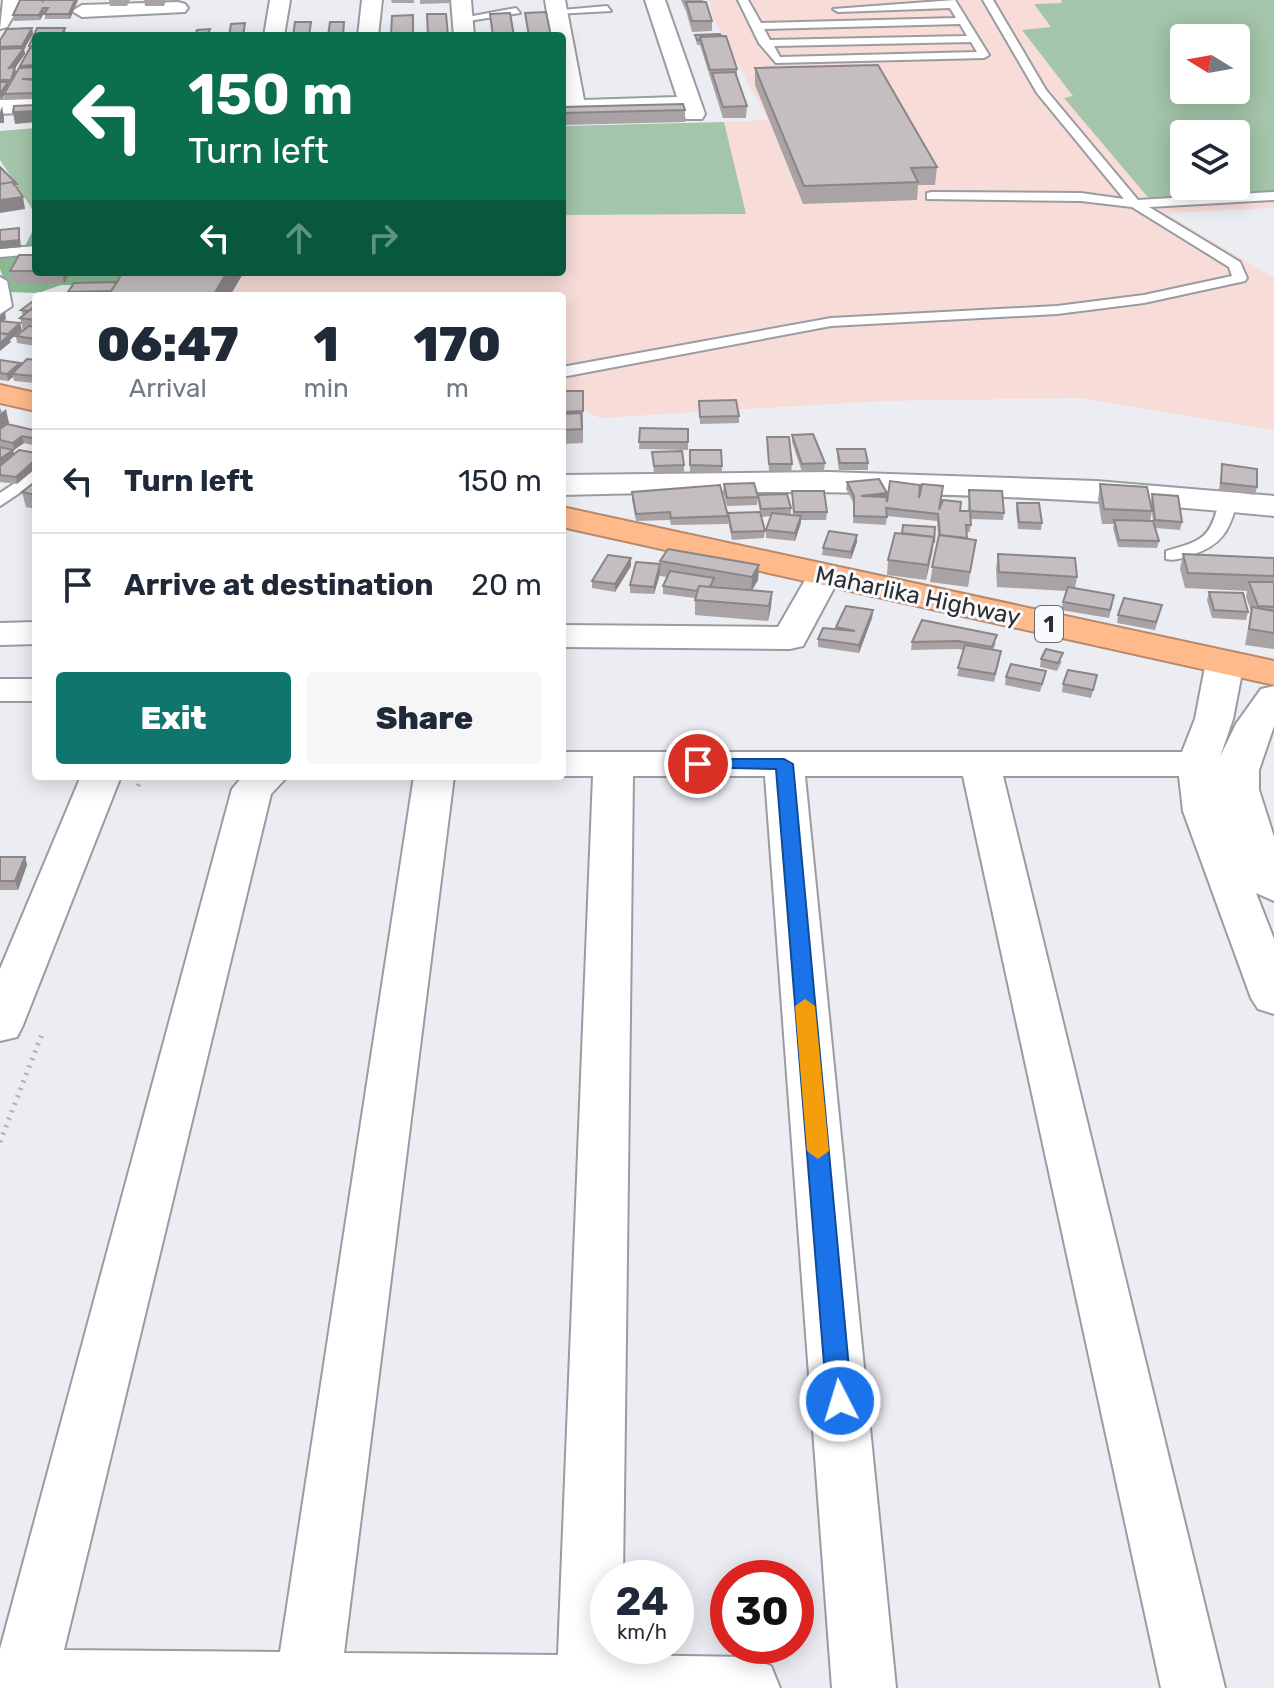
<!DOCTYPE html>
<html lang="en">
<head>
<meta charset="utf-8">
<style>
	body { margin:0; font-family:Rubik,sans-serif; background:#f6f6f7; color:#1f2937; height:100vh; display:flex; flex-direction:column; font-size:30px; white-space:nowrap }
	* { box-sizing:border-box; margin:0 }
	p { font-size:26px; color:#747a83 }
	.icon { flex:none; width:44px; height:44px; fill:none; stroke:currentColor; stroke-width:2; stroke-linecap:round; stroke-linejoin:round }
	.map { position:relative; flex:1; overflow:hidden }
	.panel { position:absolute; left:32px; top:292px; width:534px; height:488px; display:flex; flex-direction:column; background:#fff; border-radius:8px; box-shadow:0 4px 20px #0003 }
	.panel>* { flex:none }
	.hud { position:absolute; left:32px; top:32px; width:534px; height:244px; border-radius:8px; box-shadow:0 4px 20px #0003; background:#0b6e4f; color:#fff; overflow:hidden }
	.needle { width:52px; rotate:281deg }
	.fabs { position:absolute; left:1170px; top:24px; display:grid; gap:16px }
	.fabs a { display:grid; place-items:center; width:80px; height:80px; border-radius:8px; background:#fff; box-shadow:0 4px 20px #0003; font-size:40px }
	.speed { position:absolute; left:590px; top:1560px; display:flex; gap:16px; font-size:40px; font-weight:700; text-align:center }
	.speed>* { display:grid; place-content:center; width:104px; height:104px; border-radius:50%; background:#fff; box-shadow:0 4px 20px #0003; line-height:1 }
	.speed small { font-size:20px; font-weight:400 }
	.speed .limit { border:12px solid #d22; background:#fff; color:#111 }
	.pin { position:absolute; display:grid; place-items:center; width:68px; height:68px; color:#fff; margin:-34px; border:4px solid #fff; border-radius:50%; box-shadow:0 2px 8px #0007 }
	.me { position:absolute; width:88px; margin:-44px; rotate:355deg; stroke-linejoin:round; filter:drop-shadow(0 0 6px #0008) }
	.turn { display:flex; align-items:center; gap:28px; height:168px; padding:0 24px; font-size:36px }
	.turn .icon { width:104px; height:104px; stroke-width:2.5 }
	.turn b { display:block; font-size:56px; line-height:68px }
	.lanes { display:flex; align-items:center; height:76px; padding:0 24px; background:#0003; justify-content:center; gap:40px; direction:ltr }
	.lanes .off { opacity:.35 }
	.eta { display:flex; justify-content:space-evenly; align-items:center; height:136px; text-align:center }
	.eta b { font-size:48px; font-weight:800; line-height:56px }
	.primary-button { display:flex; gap:16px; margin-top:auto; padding:16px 24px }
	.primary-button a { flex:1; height:92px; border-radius:8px; background:#0f766e; color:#fff; font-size:32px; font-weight:800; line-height:92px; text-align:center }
	.primary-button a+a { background:#f6f6f7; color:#1f2937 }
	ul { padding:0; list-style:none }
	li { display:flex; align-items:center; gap:24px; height:104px; padding:0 24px; border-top:2px solid #e0e1e3 }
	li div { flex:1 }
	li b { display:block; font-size:30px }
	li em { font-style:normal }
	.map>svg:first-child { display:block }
</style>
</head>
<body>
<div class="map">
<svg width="1274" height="1688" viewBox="0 0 1274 1688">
	<rect width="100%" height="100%" fill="#ebedf3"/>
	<path fill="#f7dcd8" d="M709,0H1061L1063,3L1052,28L1022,31L1074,97L1065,98L1152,202L1274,196V208L1166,213L1274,278V430L1078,398L881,401L600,418L562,399V296H134L149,272H562V215L745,214L724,122L768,120L713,18Z"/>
	<path fill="#a4c5a9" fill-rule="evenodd" d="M1061,0H1274V196L1152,202L1064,98L1073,96L1022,30L1051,27L1034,4L1062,3ZM1184,38H1236V90H1184ZM1184,134H1236V186H1184Z
		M724,122L746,214L562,215V126Z
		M36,128V215L0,160V131Z"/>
	<path fill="#8aba93" d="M36,224V272H147L125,285H61L38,293L8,292L0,269V253L22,252Z"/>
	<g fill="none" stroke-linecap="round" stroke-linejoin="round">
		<defs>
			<path id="lane" d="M738,0H748L761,23L956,18L950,8L838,12L833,9L955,0L989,55L984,58L776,63L759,43ZM960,24L967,36L770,40L764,29ZM971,42L977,52L780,57L774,46Z
				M983,0H993L1046,90L1138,200L1274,192V200L1149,207L1240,262L1247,278L1245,281L1144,303L1057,314L831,326L562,377V367L831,318L1057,306L1144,295L1232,276L1229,267L1132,207L1081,201L927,199V193L932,192L1081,193L1124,199L1037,93Z
				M607,6L611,11L556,14L551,11Z
				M516,8L520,13L462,22L457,19Z
				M36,246V254L0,257V249Z
				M0,277L7,281L12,306L0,314Z
				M36,469V482L0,506V493Z
				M1228,496L1237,501C1230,531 1221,546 1191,555C1182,558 1175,561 1166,559V551C1201,541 1211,539 1219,501Z"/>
			<path id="street" d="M3,0H23L7,27L0,29Z
				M270,0H290L284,36H264Z
				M362,0H382L378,36H358Z
				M451,0H471L474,36H454Z
				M545,0H565L584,100L677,97L645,0H665L705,114L702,119H686L681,110L562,114V36H551Z
				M178,2L185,4L188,8L185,12L82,17L72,11L82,5Z
				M36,98V112L0,114V100Z
				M829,472L1096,481L1274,496V516C1037,492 800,488 562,495V475Z
				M824,565L836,568L841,575L803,646L790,649L562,647V625L778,627L812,568Z
				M36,622V644L0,645V623Z
				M1225,651L1238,654L1244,662L1233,719L1220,757L1236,724L1261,689L1274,686V726L1259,770V790L1274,837V901L1256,893L1274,939V1014L1258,1009L1251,998L1183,811L1179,776H1003L1225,1688H1161L963,776H805L896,1688H832L765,776H633L623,1578H608V1646H622V1655L748,1657L771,1666L780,1688H0V1649L232,789L243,776H288L271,794L64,1650L280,1652L414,776H454L344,1653L558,1655L593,776H562V752H1182L1195,719L1206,662L1212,654Z
				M0,679H36V701H0Z
				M81,776H121L23,1025L17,1037L0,1041V969Z"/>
			<path id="highway" d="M0,385L36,393V411L0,403Z
				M562,507L1274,661V685L562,527Z"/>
		</defs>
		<use href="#lane" stroke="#9a9ca2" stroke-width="4"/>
		<use href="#street" stroke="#9a9ca2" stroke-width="4"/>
		<use href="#highway" stroke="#b6896c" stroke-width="4"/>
		<path stroke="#b0b2b7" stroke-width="5" stroke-dasharray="2 6" stroke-linecap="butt" d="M138,786L142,776
			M0,1142L42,1034"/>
		<use href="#lane" fill="#fff" fill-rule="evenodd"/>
		<use href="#street" fill="#fff" fill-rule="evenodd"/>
		<use href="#highway" fill="#ffba8c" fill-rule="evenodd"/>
	</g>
	<path fill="#a9a3a5" d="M78,0L70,19H45V13H44L40,20L14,21L13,15Z
		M109,0H130L127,6H110Z
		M144,0H166L164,6H145Z
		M391,0H414V3H392Z
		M420,0H449V3L420,4Z
		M681,0H703L712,21V31L692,32L686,11Z
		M32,28L33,34L24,49L25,54L15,68L16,73L19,68H20V66L30,48L29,46L37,28H65L66,33L65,36H36V94L34,99L5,100L4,96L1,100H0V40L7,29Z
		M695,35L737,69V78L747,106L746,118H723L700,45H697Z
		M755,68L937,167L935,185H918L917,200L803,204L755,85Z
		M562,107L685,110V122L562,125Z
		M36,255V272H70L64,284H13L10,271Z
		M74,283L230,296H69L68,292Z
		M36,299V346L17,343L16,336L23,330L20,318L23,316L21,310Z
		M0,360L21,366L36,360L35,383L14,381L13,377L8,381L0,380Z
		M562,391H583V443L562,444Z
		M699,401L739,416V423L700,424Z
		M0,408L9,423L8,424L33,430L36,428V446L24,443L14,450L0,446Z
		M640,428L688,429V450L639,449Z
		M792,435L825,463L824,470L802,472L792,442Z
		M767,437L792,464L791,472L769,471Z
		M0,447L13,450L17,484L0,482Z
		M837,449L868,463V470H839L837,457Z
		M690,450H721L722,473L690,472Z
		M652,452L684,465V472L654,473Z
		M1222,464L1257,487L1255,495L1219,490Z
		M36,481V509L26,507L22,492Z
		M847,482L886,499L919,498L939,508L960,511H968L969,490L1004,513L1003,520L971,519L970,532H966L967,538L976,540L968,587L930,582L938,537L937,521L887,516L886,525L853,523L854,504L846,489Z
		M724,484L758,497L757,505L727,506L723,491Z
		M1100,484L1152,511L1150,521L1153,522L1151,502L1152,494L1182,522L1180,530L1155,528L1159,541L1157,548L1118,547L1113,528L1114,524H1102L1098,499Z
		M792,491L827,512L826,520H801L795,541L766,538V530L771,516L761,517L765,531L764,538L732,540L728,521V524L671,525L670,520L636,521L632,500V492L728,516L760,512L758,502V495L791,508V515H793Z
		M1017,503L1042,523L1041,530L1018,529L1016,510Z
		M935,527L933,550L926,580L887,575L888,560L902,533Z
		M857,542L851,559L822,555L823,548Z
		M998,554L1077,577L1075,588L1113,603L1109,618L1061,610L1066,591L997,587L996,569Z
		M1183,554L1274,558V649L1245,645L1251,611L1246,597L1247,591L1185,588L1180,569Z
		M660,561L759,565L758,580L752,590L772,592L771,607L768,621L695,615V598L663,594V586L667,577L660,576V574L654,594L630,593V585L660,564Z
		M631,566L615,592L592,588V581Z
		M1209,592L1248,612L1246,620L1212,618L1207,600Z
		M873,610L872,618L859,653L818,647V639L836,629V627Z
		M1160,613L1155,630L1117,623L1118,615Z
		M922,620L996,643L993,650L1000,659L994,682L957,676L964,650L957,649L911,650L912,642Z
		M1041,659L1062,661L1057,671L1040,667Z
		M1097,675L1091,698L1062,692L1063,684Z
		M1006,677L1044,679L1040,692L1005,685Z
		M0,857H25L27,865L18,890H0Z"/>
	<path fill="#8a8586" d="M75,0H78L70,19L69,14Z
		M43,8L44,13L40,20L39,15Z
		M32,28L33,34L24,49L25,54L15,68L16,73L12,85L9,68L22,50V46Z
		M8,82L9,88L1,100L0,94Z
		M2,106L4,117V123H0V112Z
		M36,111V122L15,124L13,112Z
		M23,197L25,209L0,213V200Z
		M19,228L21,247L0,249V242Z
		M62,272H70L64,284Z
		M227,272H244L230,296H213Z
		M5,312L6,319L0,324V316Z
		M20,323L22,330L10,340L11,342L0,351V343Z
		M20,363L21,370L12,374L13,377L8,381L7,374Z
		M6,409L9,423L0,430V414Z
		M22,436L24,443L14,450L13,443Z
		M13,450L15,457L0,468V459Z
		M36,459V468L17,484L16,477Z
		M887,493L886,500L861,496Z
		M801,516V523L795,541V533Z
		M857,535V542L851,559V552Z
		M934,537L932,552L926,580L928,565Z
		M631,558V566L615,592V584Z
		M759,565L758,580L751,592L752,577Z
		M660,566V574L654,594V587Z
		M772,592L771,607L768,621L769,606Z
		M873,610L872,618L859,653V645Z
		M25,857L27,865L18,890L15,881Z"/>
	<path fill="#c5bec0" stroke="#8a8586" stroke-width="2" d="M20,0H43L42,2L44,0H75L69,14H44L48,8H43L39,15H13Z
		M686,2H706L712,21H692Z
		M546,12L551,36H529L525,13Z
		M510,13L514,36H493L490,14Z
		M427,14H446L448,36H428Z
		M413,15V36H391L392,16Z
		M295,22H311L309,36H293Z
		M330,22H344L343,36H328Z
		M245,23L243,36H229L231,24Z
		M32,28L22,46L0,47V40L7,29Z
		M37,28H65L61,36H36V46H29Z
		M210,29L207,36H195L197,30Z
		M720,34L721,36L700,37V39L697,40L695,35Z
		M726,36L737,69L710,70L700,37Z
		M24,48L9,68L15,67L11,80H0V49Z
		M30,48H36V65L20,66Z
		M878,65L937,167L911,168L918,182L804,186L755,68Z
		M36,67V79H22L36,80V86L33,93L4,94L19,68Z
		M735,72L747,106L723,107L712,73Z
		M0,82H8L0,94Z
		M683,104L685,110L562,113V107Z
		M36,105V111L13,112L14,106Z
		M0,167L17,184L14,185L13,182L0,184Z
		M13,182L23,197L0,200V184Z
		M19,228V240L0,242V230Z
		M19,255H36V271H10Z
		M123,272H227L213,296H108Z
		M117,282L111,291L68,292L74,283Z
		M36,299V306L29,311L21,310Z
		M35,306L36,320L20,318Z
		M0,321L20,323L8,334L0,333Z
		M29,326L36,327V339L16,336Z
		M0,333L9,335L0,343Z
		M27,359L36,360V374L34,376L12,374Z
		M0,360L20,363L7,374L0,373Z
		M562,391H583V411L562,412Z
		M736,400L739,416L700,417L699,401Z
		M581,413L582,429L562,430V414Z
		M7,424L33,430L36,428V439L22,436L13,443L0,440V429Z
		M640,428L688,429V442H639Z
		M813,434L825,463L802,464L792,435Z
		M767,437H789L792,464H769Z
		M0,447L13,450L0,459Z
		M837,449H865L868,463H840Z
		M19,450L36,453V459L16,477L0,475V466Z
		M690,450H721L722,466L690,465Z
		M682,451L684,465L654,466L652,452Z
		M1222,464L1257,469V487L1221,483Z
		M879,479L887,493L861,496L886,497L887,502L890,481L920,485L919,498L922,484L943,486L939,510L943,500L961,502L960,511H970L969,490L1002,491L1004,513L970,511L971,525H966L967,538L940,535L938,514L886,508L887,517L854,516V496L847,482Z
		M36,481V495L22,492Z
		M754,483L758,497L727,498L724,484Z
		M1100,484L1147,487L1152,511L1104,509Z
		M720,485L728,516L671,518L670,512L636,514L632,492Z
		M792,491H824L827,512H794Z
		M787,494L791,508L761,509L758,495Z
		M1152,494L1178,496L1182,522L1155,520Z
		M1017,503H1039L1042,523L1019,522Z
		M760,512L765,531L732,532L728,513Z
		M772,513L801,516L795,533L766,530Z
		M1114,520L1153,521L1159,541L1119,540Z
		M903,525L935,527L934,543V537L902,533Z
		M829,531L857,535L851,552L823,548Z
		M895,533L934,537L928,565L888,560Z
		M939,535L976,540L970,572L932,567Z
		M668,549L759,565L752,577L660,561Z
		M998,554L1075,558L1077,577L999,572Z
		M1183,554L1274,558V576L1188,573Z
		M608,555L631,558L615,584L592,581Z
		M636,562L660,564L654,587L630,585Z
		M670,571L714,578L710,587L699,586L697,591L663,586Z
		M1249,582H1274V607L1258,606Z
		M699,586L772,592L769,606L695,600Z
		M1068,587L1114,595L1110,610L1063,602Z
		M1209,592L1243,593L1248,612L1214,610Z
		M1124,598L1162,605L1156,622L1118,615Z
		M846,606L873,610L859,645L818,639L823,628L855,631L836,627Z
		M1252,607L1274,611V633L1249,629Z
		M922,620L997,635L992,647L958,641L912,642Z
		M965,645L1001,651L995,674L958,668Z
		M1046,649L1063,653L1058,663L1041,659Z
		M1011,664L1046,671L1042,684L1006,677Z
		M1068,670L1097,675L1093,690L1063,684Z
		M0,857H25L15,881H0Z"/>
	<path fill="#1a73e8" stroke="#114b97" stroke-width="2" d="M698,759H784L793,764L852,1401L848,1409L840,1412L831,1409L827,1401L776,769L692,767L690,764Z"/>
	<path fill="#f59e0b" d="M805,999L815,1006L829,1151L818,1159L807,1151L795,1006Z"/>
	<g text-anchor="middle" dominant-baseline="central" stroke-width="6" stroke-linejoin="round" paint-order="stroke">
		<rect fill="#f9fafe" stroke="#6a6b6e" stroke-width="2" x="1035" y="606" width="28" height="36" rx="6"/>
		<g font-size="22" font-weight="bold" fill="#2d2e30">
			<text x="1049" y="624">1</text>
		</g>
		<g font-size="24" fill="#2d2e30" stroke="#f9fafe">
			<text transform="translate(918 596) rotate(12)">Maharlika Highway</text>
		</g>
	</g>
</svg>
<div class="fabs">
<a><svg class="needle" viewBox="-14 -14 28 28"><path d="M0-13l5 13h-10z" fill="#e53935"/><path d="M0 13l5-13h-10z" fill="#747a83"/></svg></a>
<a><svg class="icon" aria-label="layers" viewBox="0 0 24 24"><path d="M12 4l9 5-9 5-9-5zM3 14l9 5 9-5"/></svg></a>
</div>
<div class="speed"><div>24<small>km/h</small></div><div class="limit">30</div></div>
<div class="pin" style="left:698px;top:764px;background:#d93025"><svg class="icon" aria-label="arrive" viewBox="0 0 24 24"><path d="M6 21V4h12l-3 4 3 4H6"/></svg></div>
<svg class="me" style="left:840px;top:1401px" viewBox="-20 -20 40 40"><circle r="17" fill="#1a73e8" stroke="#fff" stroke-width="3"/><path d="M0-11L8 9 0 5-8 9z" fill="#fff"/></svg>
<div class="hud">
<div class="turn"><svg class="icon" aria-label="left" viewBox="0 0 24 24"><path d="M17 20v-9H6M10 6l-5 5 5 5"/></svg><div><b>150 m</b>Turn left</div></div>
<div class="lanes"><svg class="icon" aria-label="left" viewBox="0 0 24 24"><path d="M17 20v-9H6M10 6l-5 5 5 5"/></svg><svg class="icon off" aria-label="ahead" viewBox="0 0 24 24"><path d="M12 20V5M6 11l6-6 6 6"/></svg><svg class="icon off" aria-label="right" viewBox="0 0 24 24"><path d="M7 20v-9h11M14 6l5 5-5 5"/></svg></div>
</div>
<section class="panel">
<div class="eta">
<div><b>06:47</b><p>Arrival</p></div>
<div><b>1</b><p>min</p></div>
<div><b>170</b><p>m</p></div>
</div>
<ul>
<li><svg class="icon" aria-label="left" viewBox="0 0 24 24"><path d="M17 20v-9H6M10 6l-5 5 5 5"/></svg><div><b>Turn left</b></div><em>150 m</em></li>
<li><svg class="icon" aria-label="arrive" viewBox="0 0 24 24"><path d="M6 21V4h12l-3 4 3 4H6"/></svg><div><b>Arrive at destination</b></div><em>20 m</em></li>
</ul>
<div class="primary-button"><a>Exit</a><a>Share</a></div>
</section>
</div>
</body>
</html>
